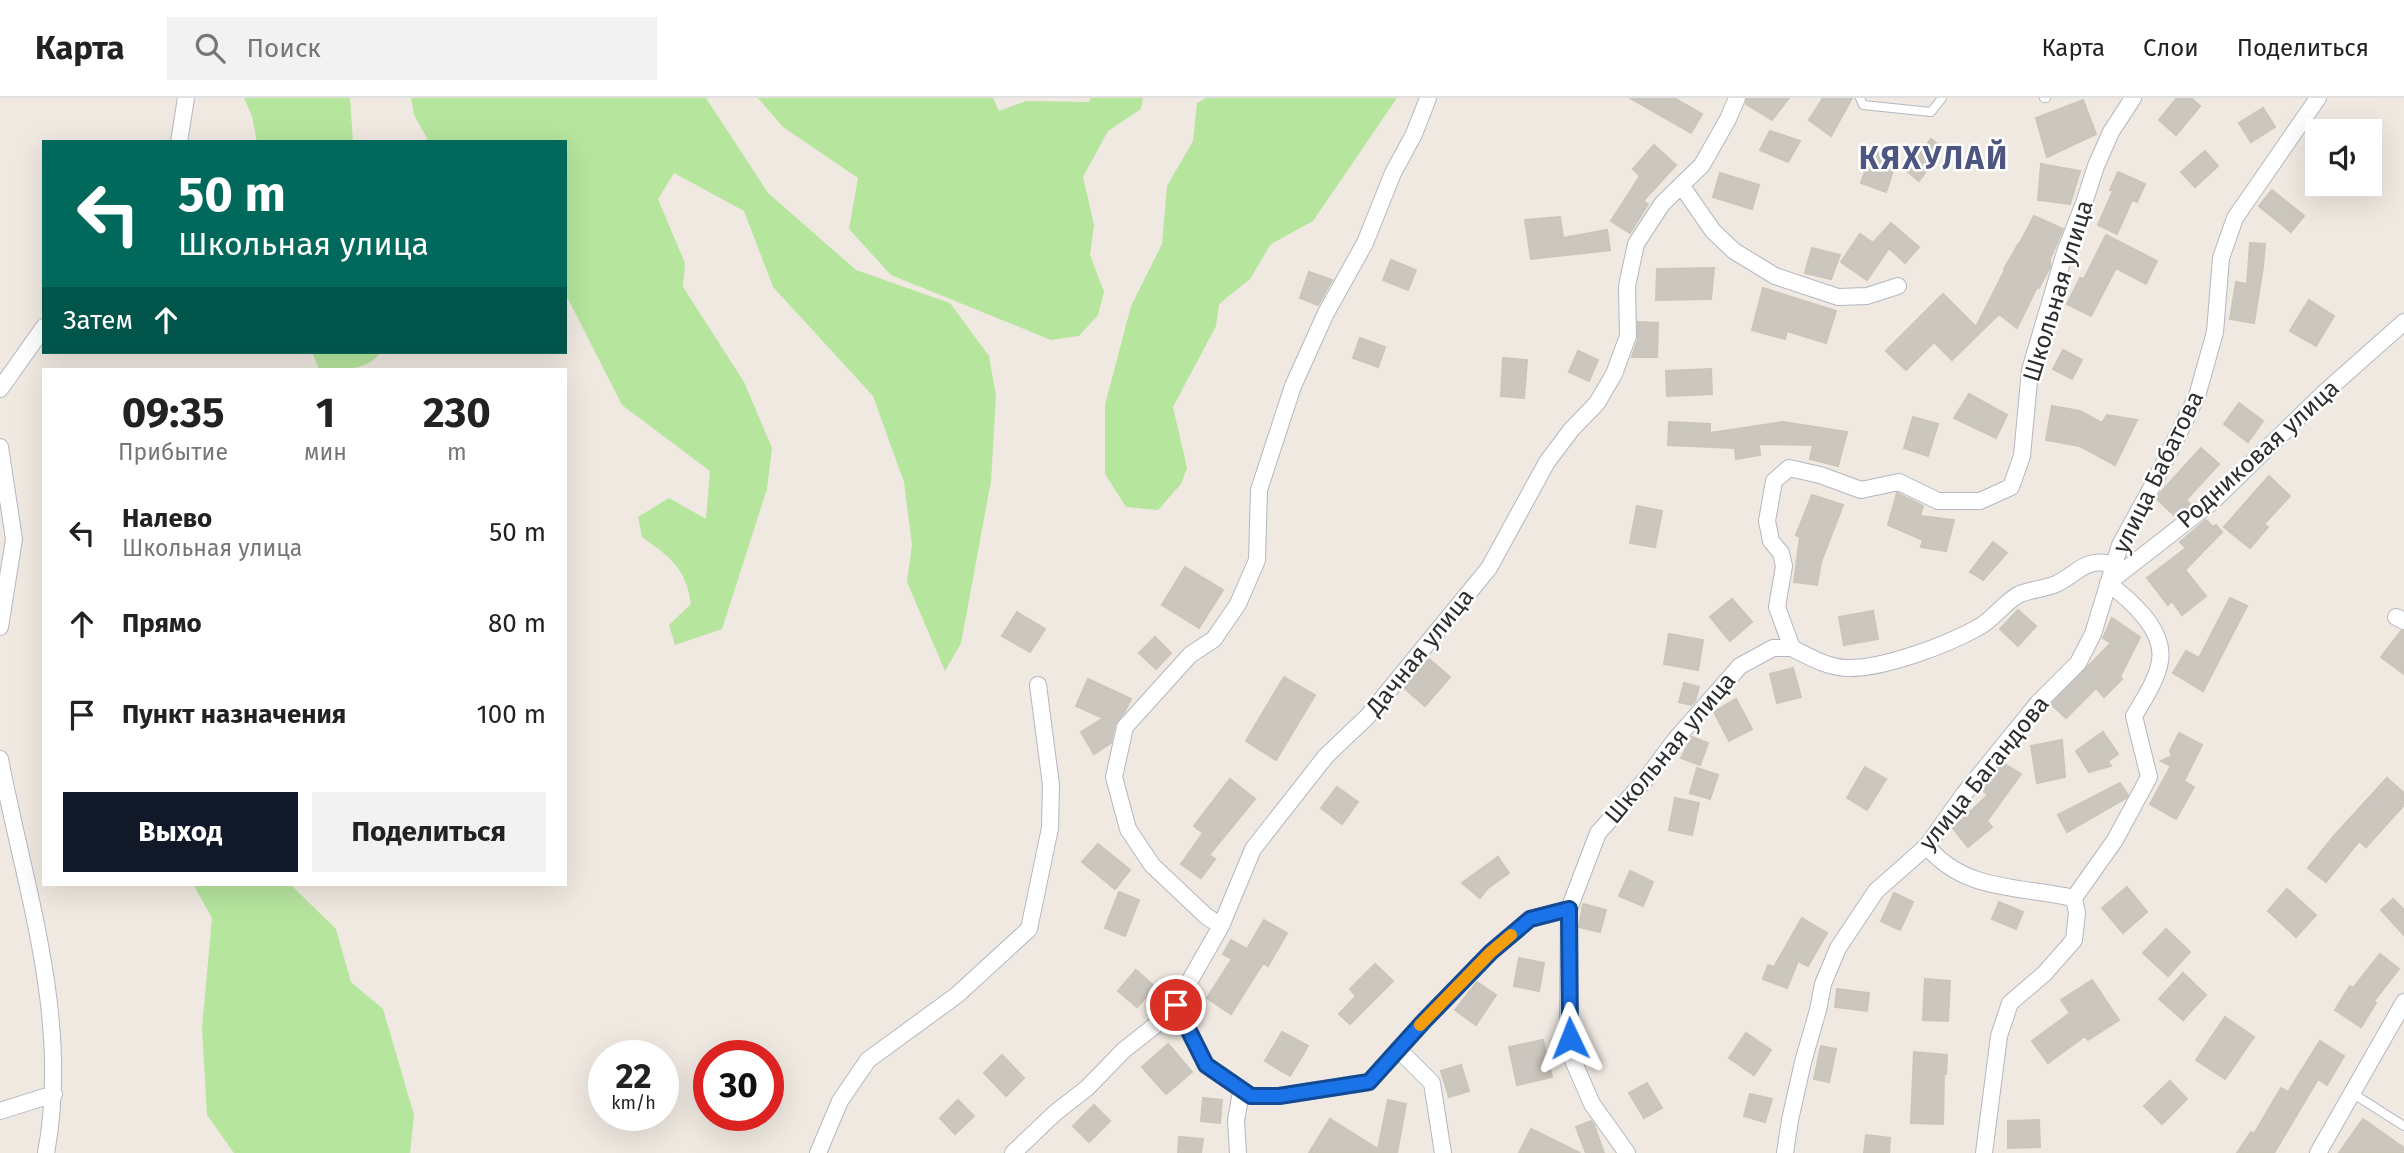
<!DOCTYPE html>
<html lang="ru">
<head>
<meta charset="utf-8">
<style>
	body { margin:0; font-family:"Fira Sans",sans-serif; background:#f2f2f2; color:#222; height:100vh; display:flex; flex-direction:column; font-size:26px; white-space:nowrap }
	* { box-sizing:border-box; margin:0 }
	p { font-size:23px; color:#767676 }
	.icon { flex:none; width:38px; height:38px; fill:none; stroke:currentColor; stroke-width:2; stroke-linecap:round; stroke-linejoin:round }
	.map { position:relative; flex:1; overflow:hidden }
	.side { position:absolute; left:42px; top:270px; width:525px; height:518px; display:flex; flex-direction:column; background:#fff; border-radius:0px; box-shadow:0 7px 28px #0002 }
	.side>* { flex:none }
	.top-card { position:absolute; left:42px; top:42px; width:525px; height:214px; border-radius:0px; box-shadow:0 7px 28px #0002; background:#00695c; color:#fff; overflow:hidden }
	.controls { position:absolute; left:2305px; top:21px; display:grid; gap:14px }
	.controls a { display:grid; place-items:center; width:77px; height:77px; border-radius:0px; background:#fff; box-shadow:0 7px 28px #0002; font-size:35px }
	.speed { position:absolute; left:588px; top:942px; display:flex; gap:14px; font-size:35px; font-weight:700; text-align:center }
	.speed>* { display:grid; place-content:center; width:91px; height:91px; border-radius:50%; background:#fff; box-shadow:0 7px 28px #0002; line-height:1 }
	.speed small { font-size:18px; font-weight:400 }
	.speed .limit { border:10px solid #d22; background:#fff; color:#111 }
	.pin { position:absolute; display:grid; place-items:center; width:60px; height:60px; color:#fff; margin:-30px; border:4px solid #fff; border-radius:50%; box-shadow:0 2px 7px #0007 }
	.me { position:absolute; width:77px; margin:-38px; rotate:358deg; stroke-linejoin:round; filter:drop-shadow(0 0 5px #0008) }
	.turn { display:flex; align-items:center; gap:24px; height:147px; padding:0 21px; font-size:32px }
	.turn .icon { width:91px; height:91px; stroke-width:2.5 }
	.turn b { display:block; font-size:49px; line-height:60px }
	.then { display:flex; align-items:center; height:66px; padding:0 21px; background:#0003; gap:14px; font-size:26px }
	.eta { display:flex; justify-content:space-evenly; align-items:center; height:119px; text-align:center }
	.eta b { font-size:42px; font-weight:700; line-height:49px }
	.primary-button { display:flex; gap:14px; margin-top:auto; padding:14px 21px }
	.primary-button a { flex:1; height:80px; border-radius:0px; background:#111827; color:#fff; font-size:28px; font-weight:700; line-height:80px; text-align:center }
	.primary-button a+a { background:#f2f2f2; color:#222 }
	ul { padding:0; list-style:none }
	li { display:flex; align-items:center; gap:21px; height:91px; padding:0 21px }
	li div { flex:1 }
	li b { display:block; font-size:26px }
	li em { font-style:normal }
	header { display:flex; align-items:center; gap:42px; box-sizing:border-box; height:98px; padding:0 35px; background:#fff; border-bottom:2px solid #e0e0e0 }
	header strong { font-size:33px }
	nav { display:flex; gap:38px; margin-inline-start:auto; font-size:24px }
	.search { width:490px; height:63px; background:#f2f2f2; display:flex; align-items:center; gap:18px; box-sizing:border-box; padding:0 24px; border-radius:0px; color:#767676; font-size:26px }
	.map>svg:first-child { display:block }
</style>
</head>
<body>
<header>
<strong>Карта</strong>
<div class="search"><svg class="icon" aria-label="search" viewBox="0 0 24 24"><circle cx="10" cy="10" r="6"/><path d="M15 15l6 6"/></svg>Поиск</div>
<nav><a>Карта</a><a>Слои</a><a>Поделиться</a></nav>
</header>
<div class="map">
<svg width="2404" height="1055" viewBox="0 0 2404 1055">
	<rect width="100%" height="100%" fill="#efe9e1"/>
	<path fill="#b6e59e" d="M244,0H350L353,44H257L252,18Z
		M411,0H706L768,95L856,172L950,205L989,258L996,298L991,383L961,545L945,573L907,484L912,447L904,384L873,298L773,189L744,113L674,75L658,101L685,165L683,189L744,284L772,350L767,391L722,531L675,547L669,527L691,506C686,470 670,459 642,439L638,419L669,400L706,421L710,373L622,307L565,195V44H429L414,17Z
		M758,0H993L999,13L1026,3L1089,4L1091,0H1143L1141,11L1108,33L1083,79L1094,127L1090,157L1104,194L1098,217L1079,238L1051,242L891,177L849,131L858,80L783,29Z
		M1206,0H1397L1313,123L1271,146L1250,181L1219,206L1216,228L1173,309L1187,370L1181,386L1158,412L1126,409L1105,376V307L1131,208L1162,146L1167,88L1193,43L1197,5Z
		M312,254H381C366,274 342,271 319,271Z
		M193,786H290L336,831L351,884L383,911L414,1017L410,1055H234L207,1017L202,930L212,820Z"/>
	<path fill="#cbc7bf" stroke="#cbc5ba" stroke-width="2" d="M1630,0H1674L1702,16L1691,35Z
		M1747,0H1789L1772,22L1746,6Z
		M1823,0H1852L1831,38L1809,22Z
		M2177,0H2191L2200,8L2176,37L2159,22Z
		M2083,2L2096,36L2047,59L2036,20Z
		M2263,10L2275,29L2251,44L2239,25Z
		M1770,33L1800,43L1788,64L1760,52Z
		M1931,41L1943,50L1919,83L1907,73Z
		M1654,47L1676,67L1643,103L1648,106L1630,135L1611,123L1640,78L1633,71Z
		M1873,52L1897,61L1886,94L1861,85Z
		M2205,53L2218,68L2195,89L2181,74Z
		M2041,66L2080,73L2070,106L2038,102Z
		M2118,74L2145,86L2137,104L2132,102L2117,136L2098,127L2113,93L2110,92Z
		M1720,75L1759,87L1752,111L1713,99Z
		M2272,92L2304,118L2291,134L2259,108Z
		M2034,118L2063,131L2050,161V169L2039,190L2037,189L2017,230L1999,216L1952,262L1934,244L1906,272L1886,253L1943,196L1976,229L2005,172L2004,171L2019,145H2020Z
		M1560,119L1563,140L1607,132L1610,152L1531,161L1525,122Z
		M1891,125L1919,149L1905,165L1889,150L1867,182L1841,164L1860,136L1873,145Z
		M2106,137L2157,163L2146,186L2116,170L2091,218L2067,206L2080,180L2084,181Z
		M2250,145L2265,146L2263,169L2254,225L2230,221L2236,184L2247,186Z
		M1812,150L1840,157L1831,181L1805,175Z
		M1391,162L1416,172L1408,192L1383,182Z
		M1714,170L1711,201L1656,202L1657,171Z
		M1309,174L1332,182L1318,207L1300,200Z
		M1763,190L1836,213L1826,245L1787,233L1785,241L1752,232Z
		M2309,202L2334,218L2316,248L2290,233Z
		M1638,224L1658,225L1657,259H1632L1638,241Z
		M1360,240L1385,249L1378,269L1353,260Z
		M2063,252L2082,262L2072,281L2053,271Z
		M1578,253L1598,262L1589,283L1569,274Z
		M1503,260L1527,262L1524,300L1501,298Z
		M1711,271L1712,296L1667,298L1666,273Z
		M1969,296L2007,317L1996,340L1954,320Z
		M2239,305L2263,323L2248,344L2224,326Z
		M2052,308L2080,313L2102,325L2107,317L2137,322L2115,367L2080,348L2046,342Z
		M1913,319L1938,326L1928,358L1904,350Z
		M1669,324L1710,326V335L1783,324L1847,334L1838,368L1810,361L1813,347L1759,346L1760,357L1736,361L1735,350L1668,347Z
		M2201,350L2219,366L2186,402L2191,407L2176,419L2157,401L2161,394Z
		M2269,378L2290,398L2264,426L2268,429L2250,450L2224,429Z
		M1897,395L1923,408L1920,418L1954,422L1946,453L1921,449L1923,442L1888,427Z
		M1812,397L1843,407L1821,464L1817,487L1794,484L1800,439L1796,437Z
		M1637,408L1662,413L1655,449L1630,445Z
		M2206,422L2213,429L2216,427L2222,434L2185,472L2206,498L2182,517L2172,503L2168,507L2147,480L2186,450L2180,444Z
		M1993,444L2007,455L1983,482L1970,474Z
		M1185,469L1223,492L1199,530L1162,507Z
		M2230,500L2247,508L2203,593L2173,575L2186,553L2199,560Z
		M1732,501L1752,524L1730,543L1710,519Z
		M2018,512L2036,528L2018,548L2000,531Z
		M1873,513L1878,541L1844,547L1839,519Z
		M1017,514L1045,531L1030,554L1002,538Z
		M2112,520L2140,539L2120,579L2122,581L2104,599L2096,590L2066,620L2051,606L2111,545L2103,540Z
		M2401,533H2404V576L2381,559Z
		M1669,536L1703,542L1698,572L1664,566Z
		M1155,539L1171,555L1156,571L1139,555Z
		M1429,561L1450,579L1425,608L1404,590Z
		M1793,570L1801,599L1777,605L1770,576Z
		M1284,579L1315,597L1276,662L1246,643Z
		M1088,581L1131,601L1125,613L1115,626L1111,645L1094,656L1081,634L1103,620L1076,608Z
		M1684,585L1699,589L1695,603L1691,607L1679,604Z
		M1736,601L1752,631L1729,643L1714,614Z
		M2103,634L2118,656L2108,663L2111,668L2089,674L2076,653Z
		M2179,635L2202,647L2184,683L2194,689L2176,721L2150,706L2171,668L2161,663L2172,658L2170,653Z
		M1692,639L1708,645L1700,667L1681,660Z
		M2062,642L2065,679L2037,685L2031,648Z
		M2003,665L2021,676L1987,723L1992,729L1968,749L1953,730L1988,697L1981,691Z
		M1865,669L1886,681L1867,712L1847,700Z
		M1697,670L1718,677L1710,701L1690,695Z
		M2387,680L2404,695V707L2366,749L2359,743L2326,784L2308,770L2334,738Z
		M1230,681L1255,701L1209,757L1215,761L1201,780L1181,766L1203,735L1194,728Z
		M2120,685L2128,697L2126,700L2067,734L2058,717Z
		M1337,689L1358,704L1342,726L1321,710Z
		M1675,700L1699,705L1692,737L1669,732Z
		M1098,746L1130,772L1115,791L1082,764Z
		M1498,759L1509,775L1488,790L1480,800L1462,785Z
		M1630,773L1653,784L1643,808L1619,798Z
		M2127,789L2147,814L2123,835L2102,810Z
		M2287,791L2316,817L2296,839L2268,813Z
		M1119,794L1139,802L1125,838L1105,830Z
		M1894,795L1913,804L1900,832L1881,823Z
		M2393,801L2404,812V837L2381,812Z
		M1999,804L2023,814L2016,831L1992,821Z
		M1583,806L1606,812L1600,834L1579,829Z
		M1802,820L1827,835L1808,868L1798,863L1787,890L1763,881L1768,867L1774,869Z
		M1264,822L1287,835L1268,868L1263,865L1231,916L1207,900L1232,861L1223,856L1231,842L1247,851Z
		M2166,831L2190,854L2168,878L2143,855Z
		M2380,856L2399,871L2374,903L2376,905L2361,929L2335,912L2350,888L2353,890Z
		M1519,860L1544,865L1539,893L1514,888Z
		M1375,866L1393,883L1350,926L1339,916L1356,898L1350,891Z
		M1136,872L1155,889L1137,909L1118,893Z
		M2183,875L2206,897L2183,922L2159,901Z
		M1925,881L1950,883L1948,923L1923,922Z
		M2092,882L2119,922L2088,942L2085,938L2048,965L2032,943L2070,915L2061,902Z
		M1477,884L1496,897L1476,927L1455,912Z
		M1837,891L1869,895L1867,913L1835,909Z
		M2225,919L2254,939L2225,981L2196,962Z
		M1282,934L1308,948L1290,978L1265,963Z
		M1746,935L1771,952L1754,977L1729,960Z
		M1543,942L1552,979L1517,987L1509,949Z
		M2320,943L2344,958L2327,987L2318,981L2274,1055H2237L2251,1034L2254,1036L2281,990L2288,994Z
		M1168,946L1192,974L1166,996L1142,969Z
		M1821,948L1836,951L1829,984L1814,981Z
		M1914,954L1947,957L1946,976H1944L1943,1026L1911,1025Z
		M1002,957L1024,980L1006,998L984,975Z
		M1461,967L1469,993L1449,999L1441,973Z
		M2170,983L2187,1001L2162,1026L2144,1008Z
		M1647,985L1662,1010L1644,1020L1629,995Z
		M1750,996L1772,1001L1765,1024L1744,1018Z
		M1203,1000L1222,1002L1220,1025L1201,1023Z
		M958,1002L974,1018L955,1036L940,1020Z
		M1388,1002L1406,1006L1397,1055H1309L1330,1021L1378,1051Z
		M1094,1007L1110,1023L1089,1044L1073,1028Z
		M2363,1021L2404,1050V1055H2339Z
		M2039,1022L2040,1049L2008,1050V1023Z
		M1591,1023L1594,1027L1604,1055H1586L1576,1029Z
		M1531,1031L1580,1055H1519Z
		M1866,1037L1890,1040L1889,1055H1864Z
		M1179,1039L1203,1041L1201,1055H1178Z"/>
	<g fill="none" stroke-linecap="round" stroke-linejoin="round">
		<defs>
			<path id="service" d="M1860,0L1863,7L1931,14L1942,0
				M2044,0H2046
				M2352,995L2404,1028"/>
			<path id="minor" d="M179,44L186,0
				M1681,87L1713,133L1734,153L1775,178L1838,199L1867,198L1898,188
				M0,291L44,229
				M0,349L14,441L0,529
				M2108,485L2212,404L2324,295L2404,224
				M2396,519L2404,523
				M1792,550C1810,559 1826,569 1847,570C1883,571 1947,547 1979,529C1994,521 2005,503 2020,496C2032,491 2045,491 2056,486C2081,474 2082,460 2114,466
				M0,661C25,791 71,922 46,1055
				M1927,748C1964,794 2021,788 2074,800
				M2074,800L2115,742L2149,679L2134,618C2144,601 2157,582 2160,563C2165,531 2130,502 2108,485
				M1221,828L1206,818L1152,767L1128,731L1114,679L1125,629L1190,557L1214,541L1238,506L1257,462L1259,392L1293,288L1326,215L1365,145L1393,75L1414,36L1428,0
				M1176,907L1206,967L1251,998H1279L1369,984L1424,923L1491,854L1530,821L1569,811
				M1398,951L1432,985L1443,1055
				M0,1013L54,996
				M818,1055L840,1003L868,962L957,897L1029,831L1050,730L1051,687L1038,587
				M1013,1055L1055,1015L1087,990L1124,952L1157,926L1176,907L1221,828L1253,751L1326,658L1367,619L1489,470L1547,364L1571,332L1597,305L1614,276L1628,238L1627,188L1636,146L1662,106L1702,67L1728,21L1737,0
				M1238,1055L1236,1023L1241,993
				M1627,1055L1592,1006L1572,960L1568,920L1569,811L1598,735L1646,681L1675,642L1740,568L1773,550H1792L1777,509L1784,468L1781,455L1771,443L1767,423L1774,383L1789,370L1820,377L1861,392L1899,384L1938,403H1980L2011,389L2022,358L2030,272L2065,154L2084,105L2096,68L2111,34L2133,0
				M1785,1055L1790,1022L1803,964L1818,912L1823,886L1838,850L1876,793L1927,748L1964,696L2038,605L2078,565L2093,536L2120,447L2154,385L2197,298L2215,234L2221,160L2235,120L2318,0
				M1984,1055L1999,938L2010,905L2044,876L2074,842L2077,815L2074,800
				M2318,1055L2404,904"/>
		</defs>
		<use href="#service" stroke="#b4b7c1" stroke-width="10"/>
		<use href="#minor" stroke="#b4b7c1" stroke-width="18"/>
		<use href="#service" stroke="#fff" stroke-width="8"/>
		<use href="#minor" stroke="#fff" stroke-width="16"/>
	</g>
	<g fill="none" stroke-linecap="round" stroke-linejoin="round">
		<defs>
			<path id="route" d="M1176,907L1206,967L1251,998H1279L1369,984L1424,923L1491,854L1530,821L1569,811L1570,940"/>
		</defs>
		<use href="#route" stroke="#114b97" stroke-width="18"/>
		<use href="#route" stroke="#1a73e8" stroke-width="12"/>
		<path stroke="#f59e0b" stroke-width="12" d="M1420,927L1491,854L1511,837"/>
	</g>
	<g text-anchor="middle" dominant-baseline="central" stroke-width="5" stroke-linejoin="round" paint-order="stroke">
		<g font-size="24" fill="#2e2e2e" stroke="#fff">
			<text transform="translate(2058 193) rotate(-73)">Школьная улица</text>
			<text transform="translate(2258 356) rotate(-42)">Родниковая улица</text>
			<text transform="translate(2158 374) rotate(-64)">улица Бабатова</text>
			<text transform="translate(1420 554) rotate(-51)">Дачная улица</text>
			<text transform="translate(1670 650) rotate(-50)">Школьная улица</text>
			<text transform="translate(1984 675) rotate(-51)">улица Багандова</text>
		</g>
		<g font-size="32" font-weight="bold" letter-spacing="2" fill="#4d5680" stroke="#fff">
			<text x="1934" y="60">КЯХУЛАЙ</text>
		</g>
	</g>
</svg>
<div class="controls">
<a><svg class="icon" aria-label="sound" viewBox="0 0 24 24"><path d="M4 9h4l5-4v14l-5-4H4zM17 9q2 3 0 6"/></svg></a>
</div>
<div class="speed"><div>22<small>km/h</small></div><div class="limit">30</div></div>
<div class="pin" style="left:1176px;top:907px;background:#d93025"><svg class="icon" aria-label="arrive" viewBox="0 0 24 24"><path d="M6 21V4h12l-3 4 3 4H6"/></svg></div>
<svg class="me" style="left:1570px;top:940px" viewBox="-20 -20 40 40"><path d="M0-17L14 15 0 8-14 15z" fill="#1a73e8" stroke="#fff" stroke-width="4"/></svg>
<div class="top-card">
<div class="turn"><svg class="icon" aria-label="left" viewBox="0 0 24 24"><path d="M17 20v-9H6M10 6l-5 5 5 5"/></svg><div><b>50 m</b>Школьная улица</div></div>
<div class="then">Затем<svg class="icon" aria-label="ahead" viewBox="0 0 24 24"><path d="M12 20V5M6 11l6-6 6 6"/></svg></div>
</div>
<section class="side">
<div class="eta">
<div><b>09:35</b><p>Прибытие</p></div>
<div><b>1</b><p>мин</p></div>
<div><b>230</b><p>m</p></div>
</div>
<ul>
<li><svg class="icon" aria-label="left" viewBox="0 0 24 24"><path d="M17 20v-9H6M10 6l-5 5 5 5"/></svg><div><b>Налево</b><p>Школьная улица</p></div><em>50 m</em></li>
<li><svg class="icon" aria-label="ahead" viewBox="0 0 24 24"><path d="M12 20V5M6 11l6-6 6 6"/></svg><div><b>Прямо</b></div><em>80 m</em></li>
<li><svg class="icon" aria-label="arrive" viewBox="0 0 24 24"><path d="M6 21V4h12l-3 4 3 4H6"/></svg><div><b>Пункт назначения</b></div><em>100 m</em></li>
</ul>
<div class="primary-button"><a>Выход</a><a>Поделиться</a></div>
</section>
</div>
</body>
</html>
